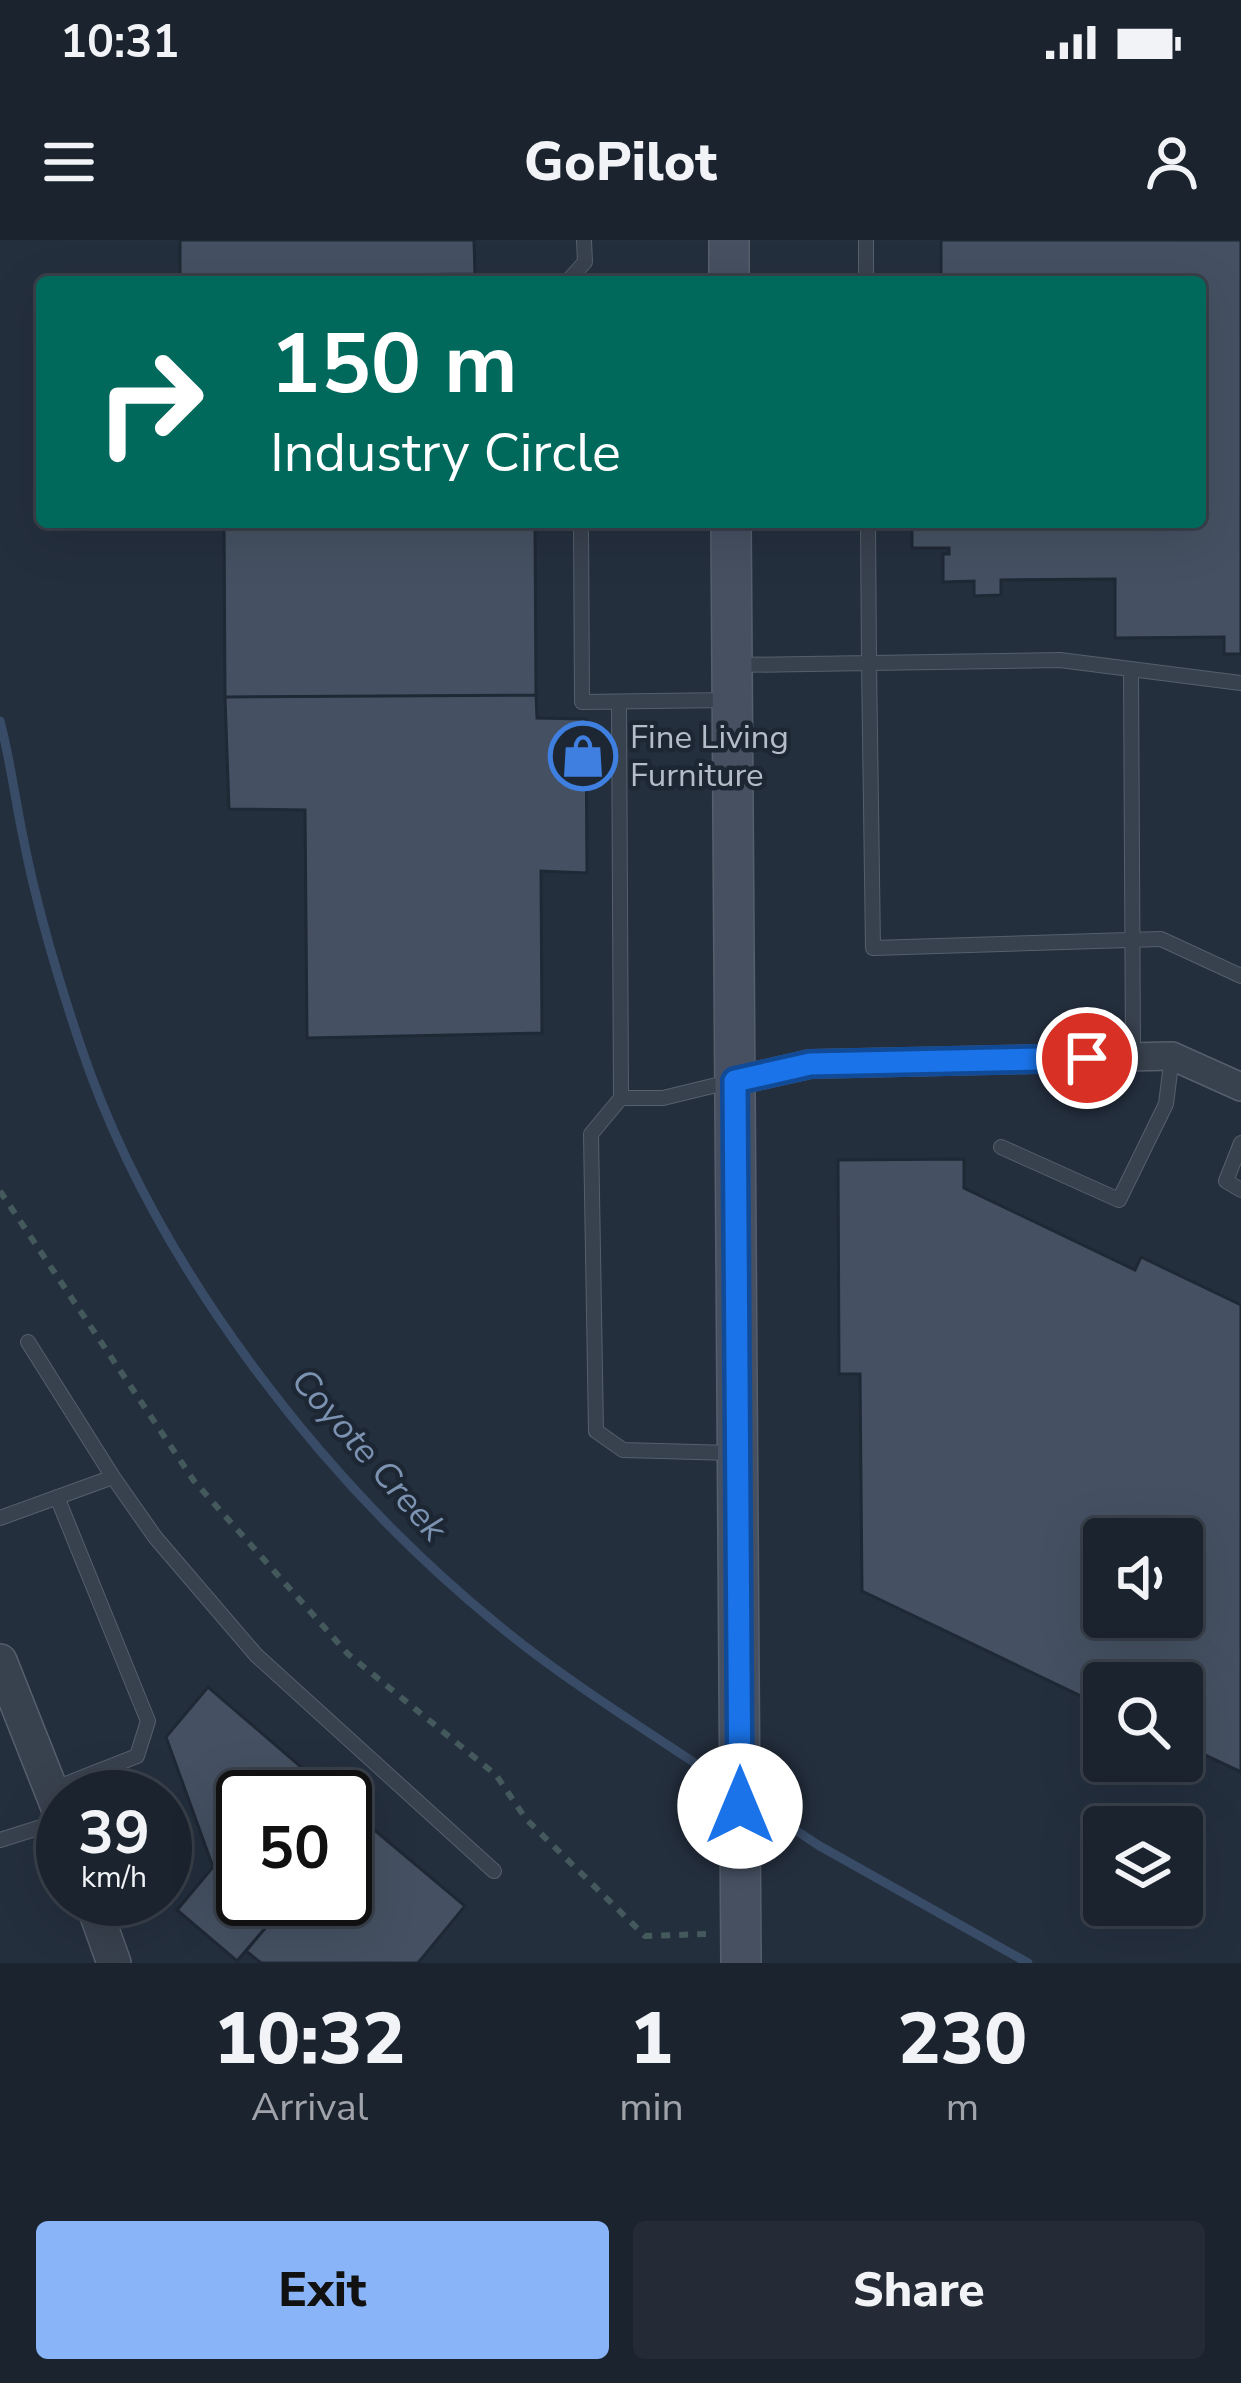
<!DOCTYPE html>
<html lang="en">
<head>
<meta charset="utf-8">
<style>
	body { margin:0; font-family:"Nunito Sans",sans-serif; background:#242b36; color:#f1f3f6; height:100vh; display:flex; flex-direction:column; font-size:45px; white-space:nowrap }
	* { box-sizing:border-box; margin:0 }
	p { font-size:39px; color:#a0a4aa }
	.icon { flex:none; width:66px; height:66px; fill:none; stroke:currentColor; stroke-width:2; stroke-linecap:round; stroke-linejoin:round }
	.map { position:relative; height:1723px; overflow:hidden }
	.panel { display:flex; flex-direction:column; background:#1b232e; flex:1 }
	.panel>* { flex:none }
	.top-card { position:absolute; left:36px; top:36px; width:1170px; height:252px; border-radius:12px; box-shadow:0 12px 48px #0002,0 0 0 3px #39404a; background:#00695c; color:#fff; overflow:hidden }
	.buttons { position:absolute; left:1083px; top:1278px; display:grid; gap:24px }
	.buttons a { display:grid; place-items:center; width:120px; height:120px; border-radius:12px; background:#1b232e; box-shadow:0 12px 48px #0002,0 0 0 3px #39404a; font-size:60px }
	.speed { position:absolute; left:36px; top:1530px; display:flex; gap:24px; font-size:60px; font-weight:700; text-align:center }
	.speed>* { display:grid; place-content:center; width:156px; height:156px; border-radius:50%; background:#1b232e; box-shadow:0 12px 48px #0002,0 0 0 3px #39404a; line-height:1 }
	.speed small { font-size:30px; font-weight:400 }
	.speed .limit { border:6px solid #111; border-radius:18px; background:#fff; color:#111 }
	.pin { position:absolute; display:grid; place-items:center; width:102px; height:102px; color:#fff; margin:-51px; border:6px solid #fff; border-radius:50%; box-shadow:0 3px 12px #0007 }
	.me { position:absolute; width:132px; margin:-66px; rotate:0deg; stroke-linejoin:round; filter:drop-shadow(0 0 9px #0008) }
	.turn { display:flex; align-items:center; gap:42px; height:252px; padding:0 36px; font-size:54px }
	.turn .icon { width:156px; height:156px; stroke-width:2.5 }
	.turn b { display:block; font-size:84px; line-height:102px }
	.eta { display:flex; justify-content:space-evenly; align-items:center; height:204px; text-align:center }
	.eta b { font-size:72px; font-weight:800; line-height:84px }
	.cta { display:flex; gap:24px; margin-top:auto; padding:24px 36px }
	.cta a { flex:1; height:138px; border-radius:12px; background:#8ab4f8; color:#111; font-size:48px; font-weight:800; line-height:138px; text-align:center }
	.cta a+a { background:#242b36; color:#f1f3f6 }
	.status { display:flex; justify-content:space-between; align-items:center; height:84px; padding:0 60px; background:#1b232e; direction:ltr }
	.status svg { height:33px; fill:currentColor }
	header { display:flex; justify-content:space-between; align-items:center; height:156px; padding:0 36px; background:#1b232e; font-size:54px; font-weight:800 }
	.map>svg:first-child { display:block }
</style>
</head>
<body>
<div class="status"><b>10:31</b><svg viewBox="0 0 49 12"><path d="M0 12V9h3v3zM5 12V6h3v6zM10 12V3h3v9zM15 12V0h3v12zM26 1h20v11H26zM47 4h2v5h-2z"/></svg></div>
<header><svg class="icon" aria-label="menu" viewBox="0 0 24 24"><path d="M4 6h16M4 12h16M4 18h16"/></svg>GoPilot<svg class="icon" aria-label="person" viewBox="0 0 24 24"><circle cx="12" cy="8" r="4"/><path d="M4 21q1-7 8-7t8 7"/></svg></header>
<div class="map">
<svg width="1241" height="1723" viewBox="0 0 1241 1723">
	<rect width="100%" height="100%" fill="#242f3e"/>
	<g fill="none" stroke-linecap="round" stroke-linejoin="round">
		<path stroke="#394c67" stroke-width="9" d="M0,481C10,519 15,558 23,597C37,668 58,739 81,807C154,1024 322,1241 497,1384C570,1444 651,1493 729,1546
			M753,1562L818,1605L1028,1723"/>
	</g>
	<path fill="#455162" stroke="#1f2835" stroke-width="3" fill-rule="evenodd" d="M180,0H474L475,34L180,37Z
		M941,0H1241V414H1224V397L1115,398V339L1001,340V355L974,356V341L943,342V314H949V308H912V282H1200V42H941Z
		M224,282H535L536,455L225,457Z
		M536,455L537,478L586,479L587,633L541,631L542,793L307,798L305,570L229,569L225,457Z
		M964,919V948L1135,1030L1141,1017L1241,1065V1532L1182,1504V1443H1104V1467L862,1351L860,1134H839L838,920ZM1104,1299H1182V1377H1104Z
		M208,1447L336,1557H243V1659H290L237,1721L177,1670L213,1627L166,1497Z
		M359,1577L465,1666L418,1723H261L246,1711L290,1659H345V1594Z"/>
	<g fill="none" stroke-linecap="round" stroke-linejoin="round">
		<defs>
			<path id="service" d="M866,0V42
				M567,42L585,22L584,0
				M581,282L582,462L727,460
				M738,425L869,423L868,282
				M1131,429L1133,817
				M1241,443L1060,420L869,423L873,708L1161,699L1241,736
				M619,462L621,858L591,894L596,1191L623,1210L732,1213
				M621,858H663L729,842
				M1241,903L1226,941L1241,950
				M1001,907L1119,960L1166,864L1172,816
				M28,1102L113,1237
				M0,1278L113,1237L155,1297L256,1415L494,1631
				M53,1549L137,1516L148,1481L57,1257
				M0,1600L63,1580"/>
			<path id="minor" d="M735,841L810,824L1172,816L1241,847"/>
			<path id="tertiary" d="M0,1421L63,1580
				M91,1659L114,1723"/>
			<path id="secondary" d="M729,0V42
				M731,282L741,1723"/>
		</defs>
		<use href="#service" stroke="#565f6c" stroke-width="16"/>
		<use href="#minor" stroke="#565f6c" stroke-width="30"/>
		<use href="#tertiary" stroke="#565f6c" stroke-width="36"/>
		<use href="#secondary" stroke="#565f6c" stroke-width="42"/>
		<path stroke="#44595c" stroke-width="6" stroke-dasharray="9 9" stroke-linecap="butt" d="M0,951L194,1241L348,1414L496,1535L526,1579L645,1696L706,1694"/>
		<use href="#service" stroke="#38414e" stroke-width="14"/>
		<use href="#minor" stroke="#38414e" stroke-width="27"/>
		<use href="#tertiary" stroke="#38414e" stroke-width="33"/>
		<use href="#secondary" stroke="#465061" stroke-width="39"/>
	</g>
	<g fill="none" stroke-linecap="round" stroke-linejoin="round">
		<defs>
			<path id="route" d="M740,1566L735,841L810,824L1087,818"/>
		</defs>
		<use href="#route" stroke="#114b97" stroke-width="30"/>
		<use href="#route" stroke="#1a73e8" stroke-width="21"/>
	</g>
	<defs>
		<symbol id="shop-ring" viewBox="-11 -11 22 22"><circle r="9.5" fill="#1d2633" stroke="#3f7fe0" stroke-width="1.5"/><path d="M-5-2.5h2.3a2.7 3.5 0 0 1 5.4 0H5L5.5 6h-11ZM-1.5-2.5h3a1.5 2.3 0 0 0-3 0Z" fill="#3f7fe0"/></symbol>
	</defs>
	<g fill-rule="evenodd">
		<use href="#shop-ring" x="545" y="478" width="76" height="76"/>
	</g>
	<g text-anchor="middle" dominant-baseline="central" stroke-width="9" stroke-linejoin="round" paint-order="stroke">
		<g font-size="33" fill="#b4bcc9" stroke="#1d2633" text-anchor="start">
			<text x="630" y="497">Fine Living<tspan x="630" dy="38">Furniture</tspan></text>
		</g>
		<g font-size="36" font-style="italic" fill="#7c92b1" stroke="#1d2633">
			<text transform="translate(369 1215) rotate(49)">Coyote Creek</text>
		</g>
	</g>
</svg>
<div class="buttons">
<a><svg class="icon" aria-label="sound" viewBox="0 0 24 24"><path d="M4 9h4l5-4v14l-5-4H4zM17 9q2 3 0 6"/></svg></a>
<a><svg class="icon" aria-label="search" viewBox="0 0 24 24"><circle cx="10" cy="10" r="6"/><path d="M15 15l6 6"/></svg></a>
<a><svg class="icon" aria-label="layers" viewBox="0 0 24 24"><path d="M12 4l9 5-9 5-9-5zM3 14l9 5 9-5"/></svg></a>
</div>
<div class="speed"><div>39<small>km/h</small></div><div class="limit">50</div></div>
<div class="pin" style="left:1087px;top:818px;background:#d93025"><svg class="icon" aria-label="arrive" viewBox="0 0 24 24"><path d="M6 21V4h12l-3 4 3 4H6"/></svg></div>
<svg class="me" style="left:740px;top:1566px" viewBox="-20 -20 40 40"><circle r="19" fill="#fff"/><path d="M0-13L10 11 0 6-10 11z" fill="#1a73e8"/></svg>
<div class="top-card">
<div class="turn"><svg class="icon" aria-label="right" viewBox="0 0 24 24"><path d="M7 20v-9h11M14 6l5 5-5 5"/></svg><div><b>150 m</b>Industry Circle</div></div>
</div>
</div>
<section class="panel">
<div class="eta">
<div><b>10:32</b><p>Arrival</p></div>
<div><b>1</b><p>min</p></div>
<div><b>230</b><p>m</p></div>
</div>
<div class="cta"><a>Exit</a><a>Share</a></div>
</section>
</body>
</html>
